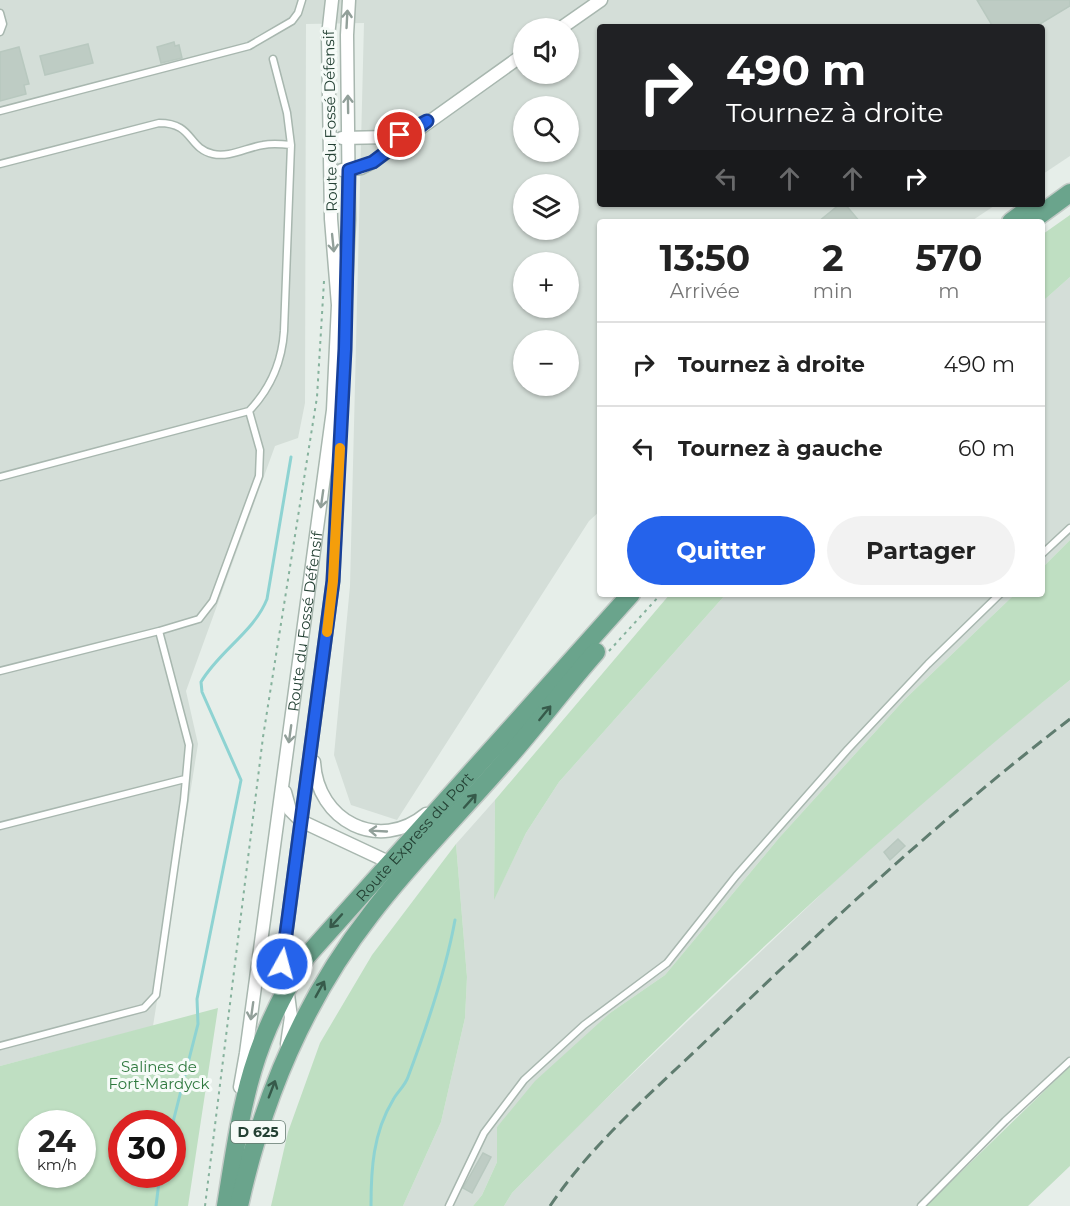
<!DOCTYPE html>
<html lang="fr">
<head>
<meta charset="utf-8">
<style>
	body { margin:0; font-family:Montserrat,sans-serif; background:#f2f2f2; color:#222; height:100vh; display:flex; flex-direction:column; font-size:22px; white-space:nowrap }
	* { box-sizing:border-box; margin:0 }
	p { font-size:20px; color:#767676 }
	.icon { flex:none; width:33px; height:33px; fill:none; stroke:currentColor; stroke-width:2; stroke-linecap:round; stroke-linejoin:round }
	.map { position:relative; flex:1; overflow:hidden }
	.sheet { position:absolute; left:597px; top:219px; width:448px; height:378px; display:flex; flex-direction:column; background:#fff; border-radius:6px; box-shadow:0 2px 4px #0004 }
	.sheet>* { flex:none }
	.top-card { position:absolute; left:597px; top:24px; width:448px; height:183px; border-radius:6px; box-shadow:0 2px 4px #0004; background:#202124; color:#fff; overflow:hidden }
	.fabs { position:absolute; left:513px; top:18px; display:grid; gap:12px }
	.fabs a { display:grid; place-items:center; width:66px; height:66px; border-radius:50%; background:#fff; box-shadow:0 2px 4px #0004; font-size:30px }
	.speed { position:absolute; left:18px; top:1110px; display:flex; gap:12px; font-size:30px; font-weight:700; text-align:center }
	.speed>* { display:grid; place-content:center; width:78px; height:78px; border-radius:50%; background:#fff; box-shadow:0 2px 4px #0004; line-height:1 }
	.speed small { font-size:15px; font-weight:400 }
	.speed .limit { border:9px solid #d22; background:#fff; color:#111 }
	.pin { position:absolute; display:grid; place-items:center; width:51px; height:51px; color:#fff; margin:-26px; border:3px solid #fff; border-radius:50%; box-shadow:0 2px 6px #0007 }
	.me { position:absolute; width:66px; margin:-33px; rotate:7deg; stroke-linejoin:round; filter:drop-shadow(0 0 4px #0008) }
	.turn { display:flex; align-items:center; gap:21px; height:126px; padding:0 30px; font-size:27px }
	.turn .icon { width:78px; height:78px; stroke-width:2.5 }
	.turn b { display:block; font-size:42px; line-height:51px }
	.lanes { display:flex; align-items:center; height:57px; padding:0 30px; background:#0003; justify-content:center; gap:30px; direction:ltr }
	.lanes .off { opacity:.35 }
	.eta { display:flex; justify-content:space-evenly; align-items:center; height:102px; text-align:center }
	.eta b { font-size:36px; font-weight:700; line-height:42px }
	.cta { display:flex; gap:12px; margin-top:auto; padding:12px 30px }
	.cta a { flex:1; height:69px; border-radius:36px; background:#2563eb; color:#fff; font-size:24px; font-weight:700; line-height:69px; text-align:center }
	.cta a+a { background:#f2f2f2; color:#222 }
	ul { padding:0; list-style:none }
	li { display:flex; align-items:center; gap:18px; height:84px; padding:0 30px; border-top:2px solid #e0e0e0 }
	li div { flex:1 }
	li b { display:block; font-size:22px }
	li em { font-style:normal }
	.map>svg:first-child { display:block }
</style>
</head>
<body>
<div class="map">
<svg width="1070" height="1206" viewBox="0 0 1070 1206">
	<rect width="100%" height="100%" fill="#e6eee9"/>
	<path fill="#d4ded8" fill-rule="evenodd" d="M0,0H1070V156L1043,174L1042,27H600V204H997L970,222H600V511L589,521L397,820L351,805L334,755L350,586L364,23L306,24L305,403L298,438L275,446L186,691L198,744L153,1026L0,1066ZM524,28H568V74H524ZM524,106H568V152H524ZM524,184H568V230H524ZM524,262H568V308H524ZM524,340H568V386H524Z
		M1070,277V540L1043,567V301Z
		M726,594H1015L904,700L779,838L665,975L610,1013L497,1127V1162L482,1195L473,1206H403L441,1122L465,1018L467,977L456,844L495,800L494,899L526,833L559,782Z
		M1070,680V1059L993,1126L917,1206H504L512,1193L588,1116L856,861L952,775Z"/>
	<path fill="#bfdfc2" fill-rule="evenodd" d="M1070,215V277L1043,301V234Z
		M1070,540V680C873,839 689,1013 512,1193L504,1206H473L482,1195L497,1162V1127L535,1081L610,1013L665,975L779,838L904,700L1015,594H1042L1043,567Z
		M670,594H726L559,782L526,833L494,900L495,800Z
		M456,844L467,977L465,1018L441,1122L403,1206H271L288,1132L320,1043L372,955Z
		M218,1008L188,1206H0V1066ZM32,1124H82V1174H32ZM122,1124H172V1174H122Z
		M1070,1066V1166L1028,1206H926Z"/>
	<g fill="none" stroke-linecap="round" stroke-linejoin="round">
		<path stroke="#8ed3d2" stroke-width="3" d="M172,1126L198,1024L197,999L241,780L202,692L201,682C219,651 254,632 267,599L291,457
			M156,1206L160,1174
			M371,1206C371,1169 373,1133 393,1100C397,1092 405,1086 408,1077C426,1029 446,970 455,920"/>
	</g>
	<path fill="#beccc4" stroke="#b8c8bf" stroke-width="1.5" d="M977,0H1070V6L1035,27H993Z
		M174,42L175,46L179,45L182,58L161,63L157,47Z
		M88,44L93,63L45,75L40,56Z
		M19,47L29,84L24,85L26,94L0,101V52Z
		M840,204H845L860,222H818Z
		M898,839L905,846L890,860L884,852Z
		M483,1153L491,1157L472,1193L463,1188Z"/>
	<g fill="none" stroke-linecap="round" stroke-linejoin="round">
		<defs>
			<path id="lane" d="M0,13L3,24L0,32
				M0,111L249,46L292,21L298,13L302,0
				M0,164L159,123C194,123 187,148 213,154C229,158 248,147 263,145C272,143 282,144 291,145
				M249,411C270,389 282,362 284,331L291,145L287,113L273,59
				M0,477L249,411L260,450L259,476L213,601L199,619L159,631
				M1042,554L1070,528
				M0,671L159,631L189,745L184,800L156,995L144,1008L0,1046
				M0,826L185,779
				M449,1206L484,1133L524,1080L584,1025L667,963L736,876L848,749L928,664L1000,594
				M921,1206L1005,1121L1070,1061"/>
			<g id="street">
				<path d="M561,28L601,0"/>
				<path d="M342,138L389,137L410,130"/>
				<path d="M342,170L361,168L373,162L524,54"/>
				<path d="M314,762C317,821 379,853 426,814"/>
				<path d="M285,792L290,810L301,821L395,865"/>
				<path d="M287,1044L291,1017L283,957L333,581L349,220L347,35L349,0"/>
				<path id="s1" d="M240,1087L246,1053L333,410L338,305L331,219L328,36L332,0"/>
			</g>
			<g id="primary">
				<path d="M1011,222L1035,204"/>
				<path d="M1030,222L1070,193"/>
				<path id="s2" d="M226,1206C242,1106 249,1045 306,957L631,594"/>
				<path d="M239,1206C262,1100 304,1000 371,914C412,860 461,812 506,760C537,725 565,687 596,652"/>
			</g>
		</defs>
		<use href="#lane" stroke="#a8b7af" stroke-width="9"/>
		<use href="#street" stroke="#a8b7af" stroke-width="15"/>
		<use href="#primary" stroke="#c2cac6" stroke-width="21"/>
		<path stroke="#86b29d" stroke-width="2" stroke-dasharray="3 4.5" stroke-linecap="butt" d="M609,651L661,594
			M205,1206L263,737L317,397L324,281"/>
		<use href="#lane" stroke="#fff" stroke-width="6"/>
		<use href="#street" stroke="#fff" stroke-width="12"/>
		<use href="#primary" stroke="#6aa48c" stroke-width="18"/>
		<path stroke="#5f7c6f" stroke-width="3" stroke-dasharray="12 6" stroke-linecap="butt" d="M550,1206C594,1141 656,1089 712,1035C827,924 944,816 1070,719"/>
	</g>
	<defs><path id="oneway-shaft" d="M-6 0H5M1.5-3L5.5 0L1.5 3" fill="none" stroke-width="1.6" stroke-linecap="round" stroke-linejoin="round" transform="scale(1.5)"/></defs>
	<g stroke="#92a09a">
		<use href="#oneway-shaft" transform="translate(347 19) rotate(-87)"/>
		<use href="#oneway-shaft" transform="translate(348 104) rotate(-91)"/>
		<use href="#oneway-shaft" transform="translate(333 243) rotate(84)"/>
		<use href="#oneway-shaft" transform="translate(322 499) rotate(98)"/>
		<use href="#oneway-shaft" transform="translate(290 734) rotate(98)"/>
		<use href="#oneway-shaft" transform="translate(378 831) rotate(-177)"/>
		<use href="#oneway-shaft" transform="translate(252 1011) rotate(98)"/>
	</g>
	<g stroke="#365a4a">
		<use href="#oneway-shaft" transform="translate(545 713) rotate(-51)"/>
		<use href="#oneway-shaft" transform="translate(470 801) rotate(-48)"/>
		<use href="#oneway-shaft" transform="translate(336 921) rotate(132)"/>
		<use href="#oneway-shaft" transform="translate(320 989) rotate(-61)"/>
		<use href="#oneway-shaft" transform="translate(272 1089) rotate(-69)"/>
	</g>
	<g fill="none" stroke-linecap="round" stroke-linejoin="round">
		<defs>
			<path id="route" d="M282,964L333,581L345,349L349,170L373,162L427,121L400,135"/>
		</defs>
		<use href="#route" stroke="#184099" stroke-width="15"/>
		<use href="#route" stroke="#2563eb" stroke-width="10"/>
		<path stroke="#f59e0b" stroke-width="10" d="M327,632L333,581L340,448"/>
	</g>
	<g text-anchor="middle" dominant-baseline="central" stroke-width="6" stroke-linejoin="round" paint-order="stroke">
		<rect fill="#f6fbf8" stroke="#63796f" stroke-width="1.5" x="231" y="1121" width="54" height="22" rx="4.5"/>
		<g font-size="14" font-weight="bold" fill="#244134">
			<text x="258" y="1132">D 625</text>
		</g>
		<g font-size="15" fill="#244134" stroke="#f6fbf8">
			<text transform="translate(330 121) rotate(-91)">Route du Fossé Défensif</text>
			<text stroke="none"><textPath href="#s1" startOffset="470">Route du Fossé Défensif</textPath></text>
			<text stroke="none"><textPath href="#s2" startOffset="426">Route Express du Port</textPath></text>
		</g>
		<g font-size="15" fill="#2e783e" stroke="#f6fbf8">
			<text x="159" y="1066">Salines de<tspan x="159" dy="17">Fort-Mardyck</tspan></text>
		</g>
	</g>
</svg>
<div class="fabs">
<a><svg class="icon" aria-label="sound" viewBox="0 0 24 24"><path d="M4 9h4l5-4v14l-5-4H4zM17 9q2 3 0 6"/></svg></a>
<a><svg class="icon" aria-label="search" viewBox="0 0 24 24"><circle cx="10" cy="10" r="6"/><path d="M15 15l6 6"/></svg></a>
<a><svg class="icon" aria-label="layers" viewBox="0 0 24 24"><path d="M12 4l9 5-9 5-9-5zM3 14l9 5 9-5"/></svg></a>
<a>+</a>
<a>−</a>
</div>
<div class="speed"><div>24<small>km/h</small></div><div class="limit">30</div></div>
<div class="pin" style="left:400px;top:135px;background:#d93025"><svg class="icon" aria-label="arrive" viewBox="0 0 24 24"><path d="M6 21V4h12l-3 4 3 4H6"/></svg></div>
<svg class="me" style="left:282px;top:964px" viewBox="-20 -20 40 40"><circle r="17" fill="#2563eb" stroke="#fff" stroke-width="3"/><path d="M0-11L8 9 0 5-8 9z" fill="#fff"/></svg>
<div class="top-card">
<div class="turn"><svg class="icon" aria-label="right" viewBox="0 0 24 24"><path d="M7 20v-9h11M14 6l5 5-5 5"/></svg><div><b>490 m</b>Tournez à droite</div></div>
<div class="lanes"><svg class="icon off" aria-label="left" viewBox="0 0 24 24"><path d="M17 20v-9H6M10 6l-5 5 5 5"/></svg><svg class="icon off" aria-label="ahead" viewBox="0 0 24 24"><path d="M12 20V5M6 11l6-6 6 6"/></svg><svg class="icon off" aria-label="ahead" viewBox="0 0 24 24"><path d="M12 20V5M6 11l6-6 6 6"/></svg><svg class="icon" aria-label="right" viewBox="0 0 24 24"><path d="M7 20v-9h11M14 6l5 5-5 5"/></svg></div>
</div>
<section class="sheet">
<div class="eta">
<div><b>13:50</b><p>Arrivée</p></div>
<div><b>2</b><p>min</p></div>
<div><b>570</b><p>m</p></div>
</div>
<ul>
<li><svg class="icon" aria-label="right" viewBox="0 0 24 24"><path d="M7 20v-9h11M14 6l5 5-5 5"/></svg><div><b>Tournez à droite</b></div><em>490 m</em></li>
<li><svg class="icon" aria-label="left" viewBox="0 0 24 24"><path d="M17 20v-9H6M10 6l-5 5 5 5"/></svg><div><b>Tournez à gauche</b></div><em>60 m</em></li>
</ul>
<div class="cta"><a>Quitter</a><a>Partager</a></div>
</section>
</div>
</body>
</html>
